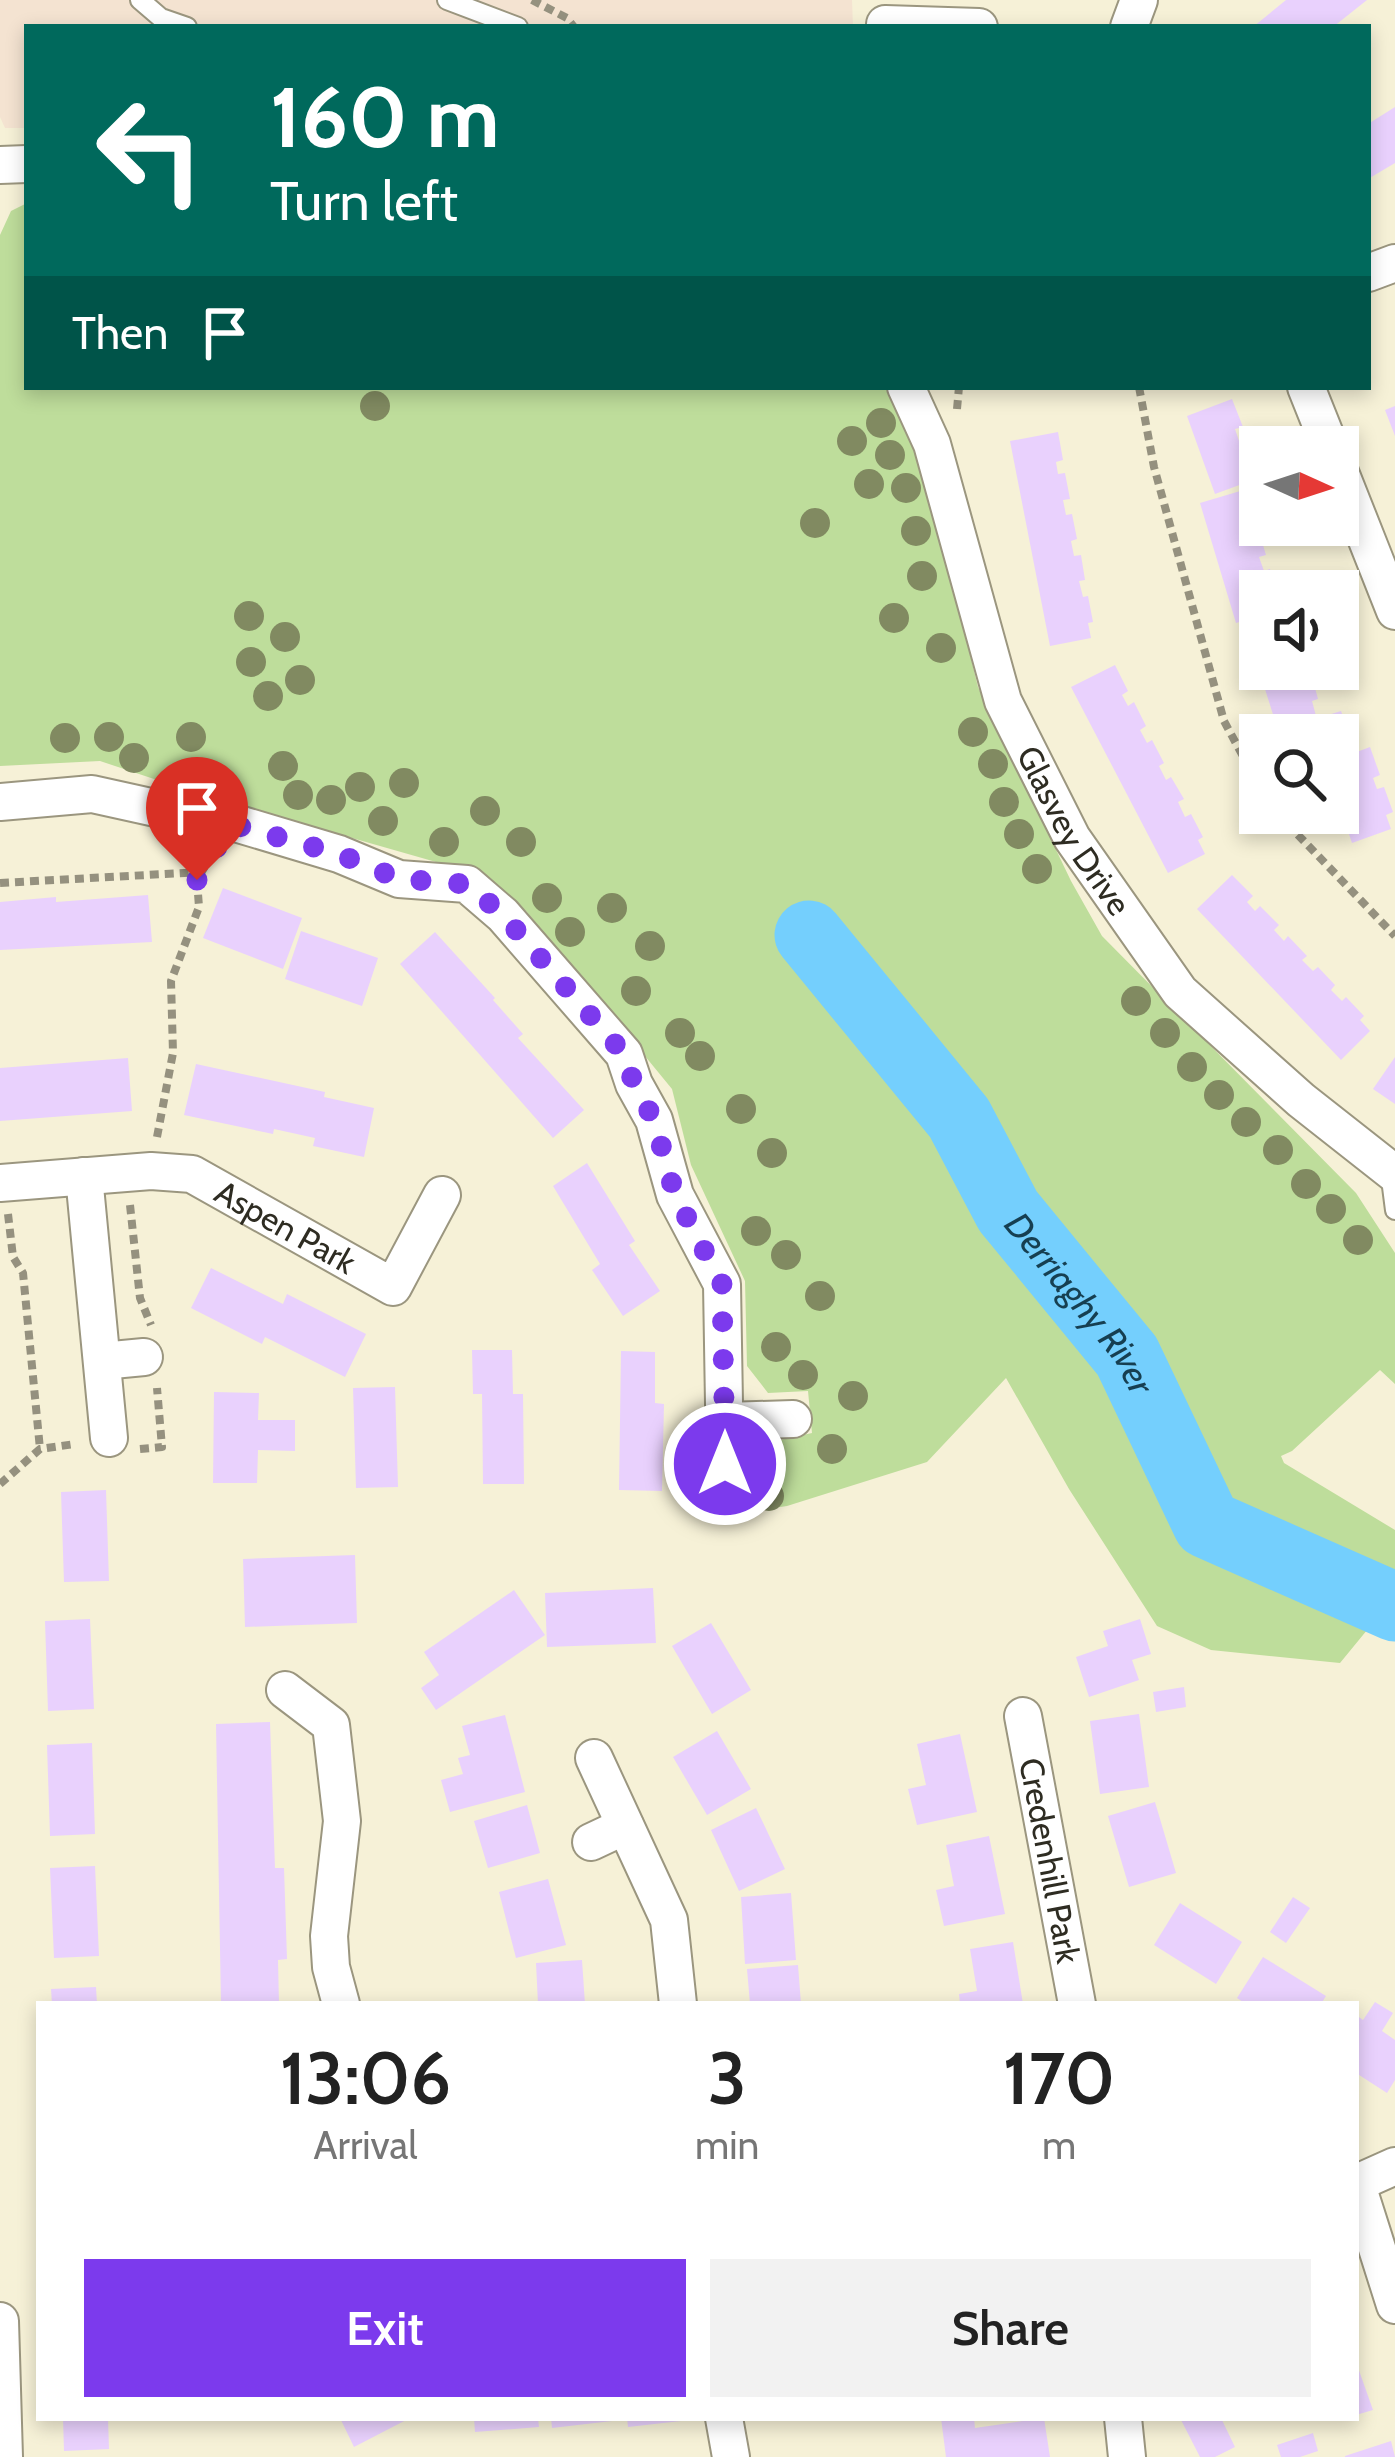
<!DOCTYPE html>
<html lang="en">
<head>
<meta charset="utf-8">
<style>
	body { margin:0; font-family:Cabin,sans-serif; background:#f2f2f2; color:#222; height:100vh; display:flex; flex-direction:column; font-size:45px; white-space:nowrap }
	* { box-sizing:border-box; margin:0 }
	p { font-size:39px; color:#767676 }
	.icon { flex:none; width:66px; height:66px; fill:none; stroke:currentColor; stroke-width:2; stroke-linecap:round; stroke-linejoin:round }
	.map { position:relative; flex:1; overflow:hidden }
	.side { position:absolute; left:36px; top:2001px; width:1323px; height:420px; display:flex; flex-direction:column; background:#fff; border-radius:0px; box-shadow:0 6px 18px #0003 }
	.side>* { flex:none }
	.hud { position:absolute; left:24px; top:24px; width:1347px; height:366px; border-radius:0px; box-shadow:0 6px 18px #0003; background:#00695c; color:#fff; overflow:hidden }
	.needle { width:78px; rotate:93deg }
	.buttons { position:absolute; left:1239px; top:426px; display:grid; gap:24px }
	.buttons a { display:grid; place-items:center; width:120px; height:120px; border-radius:0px; background:#fff; box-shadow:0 6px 18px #0003; font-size:60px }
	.pin { position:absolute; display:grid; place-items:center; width:102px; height:102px; color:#fff; margin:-123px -51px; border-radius:50% 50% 50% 0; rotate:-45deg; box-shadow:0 0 12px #0007 }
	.pin .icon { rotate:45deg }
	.me { position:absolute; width:132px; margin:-66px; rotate:0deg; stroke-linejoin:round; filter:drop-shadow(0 0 9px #0008) }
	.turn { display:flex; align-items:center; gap:42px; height:252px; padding:0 48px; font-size:54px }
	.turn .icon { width:156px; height:156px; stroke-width:2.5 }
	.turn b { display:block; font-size:84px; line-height:102px }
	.then { display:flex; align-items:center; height:114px; padding:0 48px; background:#0003; gap:24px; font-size:45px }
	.eta { display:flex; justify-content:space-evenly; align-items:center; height:204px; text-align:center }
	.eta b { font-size:72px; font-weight:600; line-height:84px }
	.button { display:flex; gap:24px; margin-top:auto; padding:24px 48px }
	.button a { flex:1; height:138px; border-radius:0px; background:#7c3aed; color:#fff; font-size:48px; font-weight:600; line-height:138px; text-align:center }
	.button a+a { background:#f2f2f2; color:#222 }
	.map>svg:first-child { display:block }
</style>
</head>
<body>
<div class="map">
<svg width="1395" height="2457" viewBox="0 0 1395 2457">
	<rect width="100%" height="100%" fill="#f6f1d7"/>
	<path fill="#f4e3d1" d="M0,0H852L853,27H27V128H5L0,117Z"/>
	<path fill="#bedd9b" d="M27,203V387H887L924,467L978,687L1071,881L1102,936L1356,1193L1395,1253V1384L1380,1370L1292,1451L1281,1456L1284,1463L1395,1530V1596L1340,1663L1211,1650L1157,1626L1069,1489L1006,1378L927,1462L787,1506L698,1519L717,1483L746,1479L758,1445L812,1433L808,1391L768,1393L747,1366L745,1281L691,1165L672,1089L526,911L485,876L208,797L100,761L0,766V235L11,211Z"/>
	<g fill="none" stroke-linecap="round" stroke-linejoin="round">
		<path stroke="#74cffd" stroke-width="69" id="s1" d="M809,935L959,1118L1008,1211L1127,1356L1207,1524L1395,1607"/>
	</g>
	<path fill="#e9d1fd" d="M1286,0H1367L1333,27H1253Z
		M1395,107V163L1368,179V124Z
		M1232,399L1243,427L1235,429L1239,441L1246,439L1255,464L1248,467L1253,480L1215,494L1187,416Z
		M1395,406V436L1385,410Z
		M1058,432L1063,460L1056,462L1058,474L1065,473L1070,499L1063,500L1066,515L1072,514L1077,539L1071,541L1074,556L1081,555L1085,580L1079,581L1083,597L1088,596L1093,622L1088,623L1091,638L1050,646L1010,441Z
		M1247,489L1255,517L1248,519L1251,531L1258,529L1266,555L1259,557L1264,571L1270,569L1276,591H1260V616L1236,623L1200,503Z
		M1260,645V669H1302L1304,675L1311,673L1318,699L1312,701L1316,716L1277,727L1252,648Z
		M1115,665L1128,691L1122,695L1128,706L1134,702L1146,726L1140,730L1147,743L1152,740L1164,763L1159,766L1166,780L1171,777L1184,799L1178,802L1185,817L1191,814L1203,837L1198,840L1205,854L1168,873L1071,687Z
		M1341,711L1350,736L1343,738L1347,753L1338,755V735H1299L1296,725Z
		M1370,747L1380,775L1373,778L1377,789L1384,787L1393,812L1386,815L1391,829L1352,843L1338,802V759Z
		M1232,875L1253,896L1247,902L1255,911L1260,906L1279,925L1274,930L1284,941L1288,936L1307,956L1302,960L1313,971L1318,967L1335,985L1331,990L1342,1001L1346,997L1364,1016L1360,1020L1370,1031L1341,1060L1197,909Z
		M223,888L302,918L283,969L203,938Z
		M148,895L152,942L0,950V902L56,897V902Z
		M301,931L378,958L362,1006L285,979Z
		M435,932L495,998L493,1000L523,1034L518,1038L584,1110L553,1138L400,964Z
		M1395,1057V1104L1373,1089Z
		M128,1058L132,1111L0,1121V1068Z
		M196,1064L325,1092L324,1097L374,1108L364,1157L313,1146L315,1138L274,1129L273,1134L184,1115Z
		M587,1163L635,1241L629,1245L660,1291L623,1316L592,1270L600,1264L553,1186Z
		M211,1268L283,1304L287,1294L366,1334L345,1377L265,1337L262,1344L191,1308Z
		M472,1350H512L513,1394H523L524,1484H483L482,1394H473Z
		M621,1351L655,1352V1403L664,1404L662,1491L619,1490Z
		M395,1387L398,1487L356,1488L353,1388Z
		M214,1392L259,1393L258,1420H295V1451L258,1450L257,1483H213Z
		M106,1490L109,1581L64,1582L61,1492Z
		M355,1555L357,1623L245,1627L243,1559Z
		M653,1588L656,1643L547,1647L545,1593Z
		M514,1590L545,1635L436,1710L421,1688L439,1675L424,1652Z
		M90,1619L94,1709L48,1711L45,1621Z
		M1140,1619L1151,1654L1132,1660L1139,1680L1089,1697L1076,1657L1108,1646L1103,1631Z
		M711,1623L751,1690L712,1714L672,1646Z
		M1184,1687L1186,1707L1156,1712L1153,1692Z
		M1139,1714L1149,1787L1100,1794L1090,1721Z
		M505,1715L525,1792L450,1812L441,1780L463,1774L458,1758L470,1755L462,1726Z
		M270,1722L275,1868H284L287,1959L278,1960L279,2004H221L216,1724Z
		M717,1731L751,1789L707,1815L673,1757Z
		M960,1734L977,1812L917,1825L908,1789L926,1785L917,1744Z
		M92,1743L95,1834L50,1836L47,1745Z
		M1155,1802L1176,1873L1129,1887L1108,1816Z
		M527,1805L540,1853L488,1868L474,1821Z
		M756,1808L785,1869L739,1891L711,1830Z
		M989,1836L1005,1914L944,1926L936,1890L954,1886L946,1845Z
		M95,1866L99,1956L54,1958L50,1868Z
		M548,1879L566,1945L516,1958L499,1892Z
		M791,1893L796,1960L745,1964L741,1897Z
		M1293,1897L1310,1908L1286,1943L1270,1932Z
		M1180,1903L1242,1942L1216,1984L1154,1945Z
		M1013,1942L1023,2004H960L959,1994L977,1991L970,1949Z
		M1263,1957L1326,1996L1321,2004H1246L1237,1998Z
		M582,1960L585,2004H538L536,1963Z
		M798,1965L801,2004H750L747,1969Z
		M96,1987L97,2004H52L51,1989Z
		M1375,2002L1393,2013L1382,2031L1395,2040V2080L1387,2093L1356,2073V2015L1363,2020Z
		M1356,2362L1373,2410L1356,2415Z
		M63,2418H108L109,2449L64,2451Z
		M340,2418H410L354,2447Z
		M474,2418H538L539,2427L475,2432Z
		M551,2418H612V2421L552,2428Z
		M627,2418H680L681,2421L628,2427Z
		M941,2418H974L975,2428L1044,2418L1050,2457H946Z
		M1180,2418H1221L1235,2447L1215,2457H1200Z
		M1313,2433L1318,2451L1300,2457H1281L1277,2445Z
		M1391,2441L1395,2457H1345V2456Z"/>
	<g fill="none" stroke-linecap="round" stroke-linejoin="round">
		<defs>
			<path id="service" d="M140,0L161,18L187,27
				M447,0L518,27
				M1390,1171L1395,1210"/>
			<g id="minor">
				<path d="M885,24L979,27"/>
				<path d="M1129,27L1139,0"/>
				<path d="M0,165L27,164"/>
				<path d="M1368,273L1395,263"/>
				<path id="s2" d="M906,387L932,444L1003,701L1072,838L1180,992L1301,1100L1395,1174"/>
				<path d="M1306,387L1330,447"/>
				<path d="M1338,467L1395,611"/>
				<path d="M0,802L92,794L178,813L212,816L339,854L399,879L467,884L503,915L624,1054L634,1084L654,1120L675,1195L722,1284L725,1464"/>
				<path d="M84,1176L109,1438"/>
				<path id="s3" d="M0,1183L151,1171L192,1174L393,1287L442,1195"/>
				<path d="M102,1361L144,1357"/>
				<path d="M726,1421L793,1419"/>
				<path d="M285,1690L331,1725L342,1821L329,1936L331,1967L341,2004"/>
				<path id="s4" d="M1023,1716L1077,2004"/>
				<path d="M594,1758L669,1920L678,2004"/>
				<path d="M591,1842L625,1826"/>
				<path d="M1356,2182L1395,2305"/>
				<path d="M1357,2183L1395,2166"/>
				<path d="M0,2321L4,2457"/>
				<path d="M724,2418L731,2457"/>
				<path d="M1123,2418L1127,2457"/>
			</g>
		</defs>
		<use href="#service" stroke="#9b967f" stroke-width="22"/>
		<use href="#minor" stroke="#9b967f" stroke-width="40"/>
		<path stroke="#95917f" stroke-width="8" stroke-dasharray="9 6" stroke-linecap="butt" d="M532,0L567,18L574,27
			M1139,387L1154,467L1224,721L1260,788
			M957,409L959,387
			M1277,813L1395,936
			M0,883L201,872
			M157,1137L173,1053L171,981L199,907L197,880L214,851
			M130,1205L140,1298L151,1325
			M8,1214L13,1257L23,1273L40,1449
			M140,1449L162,1447L157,1388
			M0,1484L40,1449L75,1444"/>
		<use href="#service" stroke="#fff" stroke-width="18"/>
		<use href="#minor" stroke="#fff" stroke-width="36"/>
	</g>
	<g fill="#818a61">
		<circle cx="375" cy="406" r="15"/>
		<circle cx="881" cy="423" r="15"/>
		<circle cx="852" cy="441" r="15"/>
		<circle cx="890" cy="455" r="15"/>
		<circle cx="869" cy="484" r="15"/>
		<circle cx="906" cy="488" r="15"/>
		<circle cx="815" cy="523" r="15"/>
		<circle cx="916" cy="531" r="15"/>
		<circle cx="922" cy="576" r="15"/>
		<circle cx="249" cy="616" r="15"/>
		<circle cx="894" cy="618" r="15"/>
		<circle cx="285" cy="637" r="15"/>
		<circle cx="941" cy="648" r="15"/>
		<circle cx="251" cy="662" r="15"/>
		<circle cx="300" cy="680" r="15"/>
		<circle cx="268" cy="696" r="15"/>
		<circle cx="973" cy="732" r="15"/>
		<circle cx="109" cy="737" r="15"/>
		<circle cx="191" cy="737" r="15"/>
		<circle cx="65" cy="738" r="15"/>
		<circle cx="134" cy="758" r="15"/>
		<circle cx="993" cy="764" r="15"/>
		<circle cx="283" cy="766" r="15"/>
		<circle cx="404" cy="783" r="15"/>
		<circle cx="360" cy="787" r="15"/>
		<circle cx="298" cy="795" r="15"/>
		<circle cx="331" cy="800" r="15"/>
		<circle cx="1004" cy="802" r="15"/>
		<circle cx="485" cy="811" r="15"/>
		<circle cx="383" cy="821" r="15"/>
		<circle cx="1019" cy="834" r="15"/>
		<circle cx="444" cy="842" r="15"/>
		<circle cx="521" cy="842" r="15"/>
		<circle cx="1037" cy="869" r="15"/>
		<circle cx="547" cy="898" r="15"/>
		<circle cx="612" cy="908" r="15"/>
		<circle cx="570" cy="932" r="15"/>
		<circle cx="650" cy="946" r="15"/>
		<circle cx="636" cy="991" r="15"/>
		<circle cx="1136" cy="1001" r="15"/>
		<circle cx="680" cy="1033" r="15"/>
		<circle cx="1165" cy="1033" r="15"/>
		<circle cx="700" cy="1056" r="15"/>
		<circle cx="1192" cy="1067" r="15"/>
		<circle cx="1219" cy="1095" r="15"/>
		<circle cx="741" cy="1109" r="15"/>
		<circle cx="1246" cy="1122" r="15"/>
		<circle cx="1278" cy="1150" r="15"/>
		<circle cx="772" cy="1153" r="15"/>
		<circle cx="1306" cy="1184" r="15"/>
		<circle cx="1331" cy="1209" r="15"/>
		<circle cx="756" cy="1231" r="15"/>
		<circle cx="1358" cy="1240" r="15"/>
		<circle cx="786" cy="1255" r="15"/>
		<circle cx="820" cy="1296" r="15"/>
		<circle cx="776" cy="1347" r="15"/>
		<circle cx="803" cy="1375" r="15"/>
		<circle cx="853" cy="1396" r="15"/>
		<circle cx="832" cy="1449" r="15"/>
		<circle cx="763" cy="1466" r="15"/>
		<circle cx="769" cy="1496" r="15"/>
	</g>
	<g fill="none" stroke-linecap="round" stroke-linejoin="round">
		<path stroke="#7c3aed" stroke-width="21" stroke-dasharray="0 37.8" d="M197,880L231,824L339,854L399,879L467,884L503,915L624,1054L634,1084L654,1120L675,1195L722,1284L725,1464"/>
	</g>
	<g text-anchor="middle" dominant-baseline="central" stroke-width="9" stroke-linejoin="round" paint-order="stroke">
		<g font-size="33" fill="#2e2c22" stroke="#fff">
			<text stroke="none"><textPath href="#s2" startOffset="477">Glasvey Drive</textPath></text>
			<text stroke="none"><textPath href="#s3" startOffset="300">Aspen Park</textPath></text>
			<text stroke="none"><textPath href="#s4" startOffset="147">Credenhill Park</textPath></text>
		</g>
		<g font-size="36" font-style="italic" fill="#163f51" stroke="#fff">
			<text stroke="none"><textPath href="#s1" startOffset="459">Derriaghy River</textPath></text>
		</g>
	</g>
</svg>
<div class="buttons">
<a><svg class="needle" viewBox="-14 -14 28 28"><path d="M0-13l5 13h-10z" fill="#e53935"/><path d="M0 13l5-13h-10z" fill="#767676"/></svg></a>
<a><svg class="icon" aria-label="sound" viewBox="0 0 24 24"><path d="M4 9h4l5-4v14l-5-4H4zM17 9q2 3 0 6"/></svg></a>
<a><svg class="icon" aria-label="search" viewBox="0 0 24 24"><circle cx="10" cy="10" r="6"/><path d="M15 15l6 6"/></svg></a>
</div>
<div class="pin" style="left:197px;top:880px;background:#d93025"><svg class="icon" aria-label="arrive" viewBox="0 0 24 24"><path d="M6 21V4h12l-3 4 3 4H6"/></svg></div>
<svg class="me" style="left:725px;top:1464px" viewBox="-20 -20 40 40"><circle r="17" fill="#7c3aed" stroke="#fff" stroke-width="3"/><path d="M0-11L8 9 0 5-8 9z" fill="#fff"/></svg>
<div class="hud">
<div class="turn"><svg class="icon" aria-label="left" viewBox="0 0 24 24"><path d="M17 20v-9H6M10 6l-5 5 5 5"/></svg><div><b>160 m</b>Turn left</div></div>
<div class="then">Then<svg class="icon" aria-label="arrive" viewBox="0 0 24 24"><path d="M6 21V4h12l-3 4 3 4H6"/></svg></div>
</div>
<section class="side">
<div class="eta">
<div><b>13:06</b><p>Arrival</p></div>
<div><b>3</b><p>min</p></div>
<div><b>170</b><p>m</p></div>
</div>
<div class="button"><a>Exit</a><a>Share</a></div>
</section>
</div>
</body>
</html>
